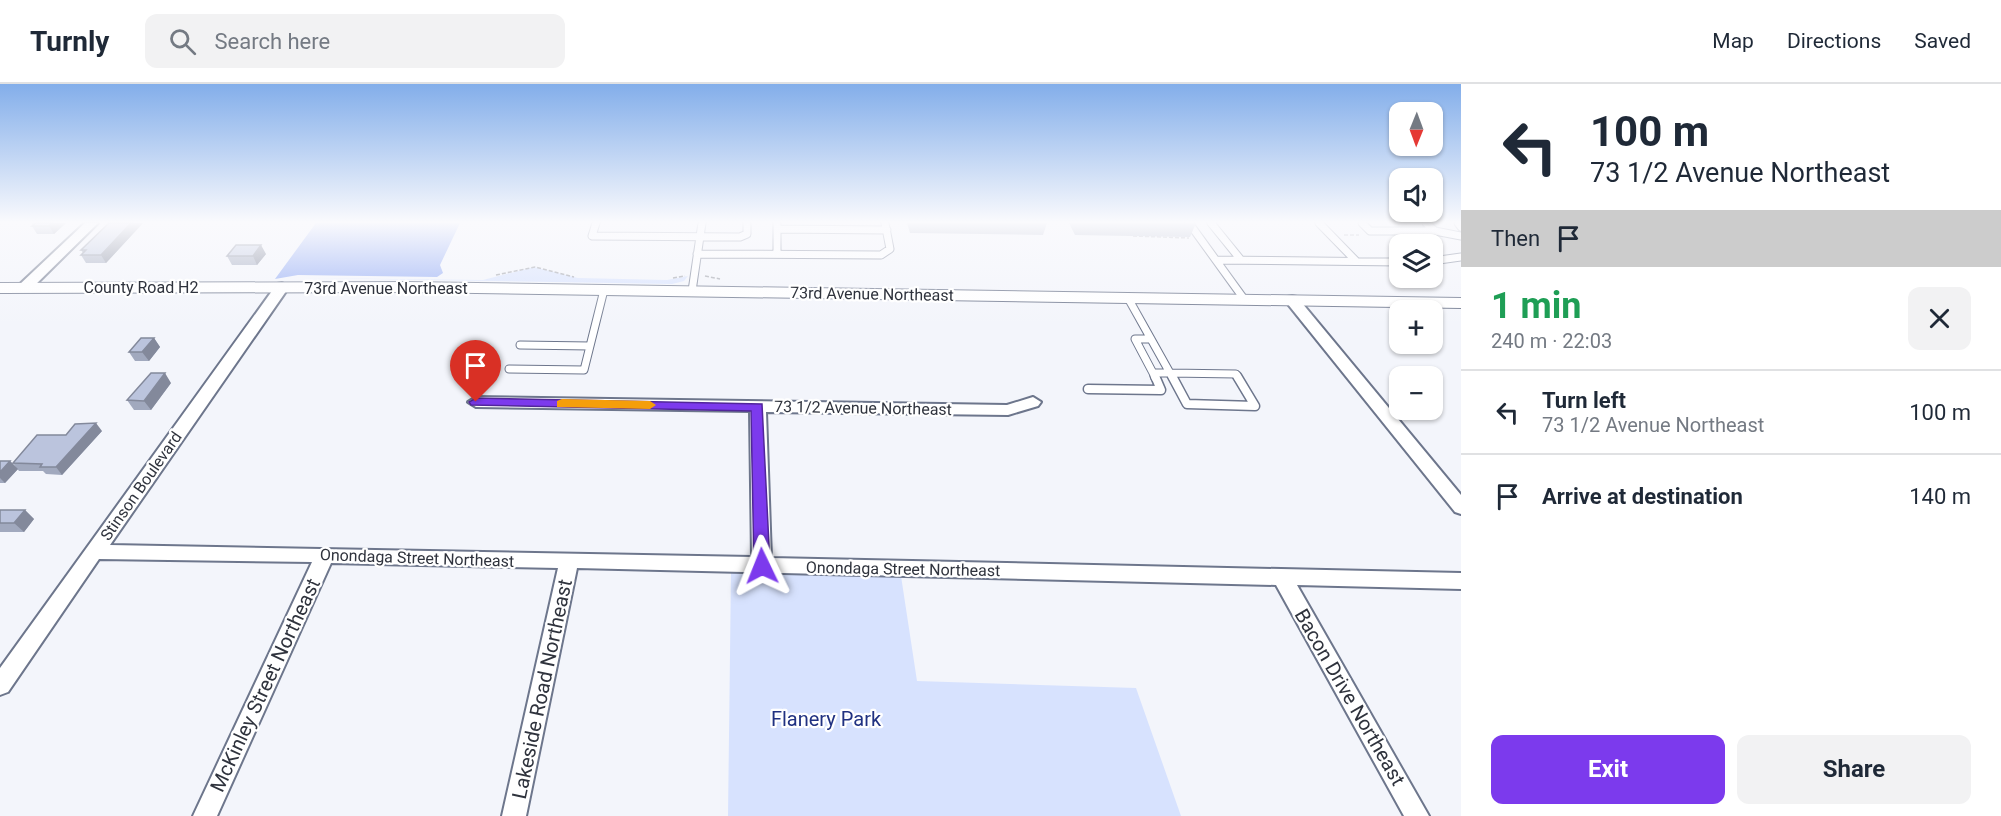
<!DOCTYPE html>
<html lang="en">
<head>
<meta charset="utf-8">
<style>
	body { margin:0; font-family:Roboto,sans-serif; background:#f2f2f3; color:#1f2937; height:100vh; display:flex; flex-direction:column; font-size:22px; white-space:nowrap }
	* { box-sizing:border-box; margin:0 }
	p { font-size:20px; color:#747a83 }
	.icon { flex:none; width:33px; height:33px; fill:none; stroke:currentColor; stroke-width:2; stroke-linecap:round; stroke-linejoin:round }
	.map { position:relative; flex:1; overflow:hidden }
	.side { display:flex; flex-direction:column; background:#fff; width:540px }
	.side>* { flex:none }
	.guide { background:#fff; color:#1f2937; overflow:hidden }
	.needle { width:39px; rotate:181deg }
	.controls { position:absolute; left:1389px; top:18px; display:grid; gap:12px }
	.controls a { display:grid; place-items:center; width:54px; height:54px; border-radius:12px; background:#fff; box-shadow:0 2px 4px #0004; font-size:30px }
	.pin { position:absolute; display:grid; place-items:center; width:51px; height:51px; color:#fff; margin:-62px -26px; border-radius:50% 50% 50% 0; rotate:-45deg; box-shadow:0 0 6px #0007 }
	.pin .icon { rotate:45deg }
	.me { position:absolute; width:66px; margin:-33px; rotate:358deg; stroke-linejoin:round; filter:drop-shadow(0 0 4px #0008) }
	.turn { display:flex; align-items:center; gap:21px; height:126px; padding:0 30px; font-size:27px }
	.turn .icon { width:78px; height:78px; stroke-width:2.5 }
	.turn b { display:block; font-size:42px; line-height:51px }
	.then { display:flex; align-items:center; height:57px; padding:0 30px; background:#0003; gap:12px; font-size:22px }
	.round { display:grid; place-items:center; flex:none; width:63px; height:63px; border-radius:12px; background:#f2f2f3 }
	.summary { display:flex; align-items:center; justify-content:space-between; height:102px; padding:0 30px }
	h1 { font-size:36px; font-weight:700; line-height:45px; color:#1e9e55 }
	.action { display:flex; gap:12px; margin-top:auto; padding:12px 30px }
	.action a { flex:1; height:69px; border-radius:12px; background:#7c3aed; color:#fff; font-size:24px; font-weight:700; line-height:69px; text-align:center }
	.action a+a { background:#f2f2f3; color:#1f2937 }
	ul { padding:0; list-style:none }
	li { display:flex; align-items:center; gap:18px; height:84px; padding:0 30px; border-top:2px solid #e0e1e3 }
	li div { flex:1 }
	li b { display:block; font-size:22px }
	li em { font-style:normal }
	header { display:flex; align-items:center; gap:36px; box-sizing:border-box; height:84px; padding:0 30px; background:#fff; border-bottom:2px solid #e0e1e3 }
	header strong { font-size:28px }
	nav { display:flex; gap:33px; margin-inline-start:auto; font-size:21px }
	.search { width:420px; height:54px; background:#f2f2f3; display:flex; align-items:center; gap:15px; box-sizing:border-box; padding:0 21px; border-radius:12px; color:#747a83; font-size:22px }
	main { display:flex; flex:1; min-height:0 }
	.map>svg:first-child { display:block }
</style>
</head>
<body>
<header>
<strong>Turnly</strong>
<div class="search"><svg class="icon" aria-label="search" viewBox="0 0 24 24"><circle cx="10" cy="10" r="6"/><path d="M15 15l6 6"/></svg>Search here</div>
<nav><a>Map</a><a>Directions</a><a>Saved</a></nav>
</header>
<main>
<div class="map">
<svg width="1461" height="732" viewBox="0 0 1461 732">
	<rect width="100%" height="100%" fill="#f3f5fb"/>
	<path fill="#d7e2fe" d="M534,183L578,194L667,196L688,192L684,197L672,200L303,194L483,196Z
		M731,489L901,492L917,597L1136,604L1181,732H728Z"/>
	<path fill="#94acf4" d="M316,139H460L440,181L443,189L437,193L298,191L275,195Z"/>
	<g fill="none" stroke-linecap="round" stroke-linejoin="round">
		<defs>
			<path id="service-far1" d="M596,139L592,152L740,153L747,150V139
				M777,139V145L887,146
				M1189,139L1244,215
				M1211,139L1241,176
				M1319,139L1356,177
				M1362,139L1370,147H1435
				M1426,139L1435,147L1461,152
				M1458,139L1461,143
				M777,145V170
				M697,170L881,171L890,165L885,139
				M1217,176L1400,178
				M1432,177L1461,173
				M692,207L702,139
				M1128,214L1170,289
				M1151,255H1135L1153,289
				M520,261L590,262
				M509,285L584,286L604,206
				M1170,289L1236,290L1238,294
				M1170,289L1173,294
				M1155,294L1153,289H1170"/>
			<path id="service" d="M1172,292L1187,320L1255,322L1237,292
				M1088,305L1161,306L1155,292"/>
			<path id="minor" d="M85,139H98L29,207H19V201Z
				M282,199L289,203L110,461L752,473L750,327L476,323L468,318L476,313L1007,321L1033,313L1041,318L1038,322L1008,331L766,328L771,474L1461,489V505L1297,501L1429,732H1404L1276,501L577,484L526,732H502L558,484L331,479L217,732H193L312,478L99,475L8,608L0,611V584L277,200Z
				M1292,212L1297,213L1461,411V430L1455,428L1287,219V213Z"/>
			<path id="tertiary" d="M409,198L1461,214V224L409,208L0,209V199Z"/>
		</defs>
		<use href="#service-far1" stroke="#6d768c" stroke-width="9"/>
		<use href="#service" stroke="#6d768c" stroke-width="11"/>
		<use href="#minor" stroke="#6d768c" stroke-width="4"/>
		<use href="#tertiary" stroke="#6d768c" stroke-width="2"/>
		<path stroke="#a0a3ab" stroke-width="1.5" stroke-dasharray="4 2" stroke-linecap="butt" d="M1344,151H1359
			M1133,152L1189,154
			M496,191L535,183L574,193
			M705,192L720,195
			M673,194L685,192"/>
		<use href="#service-far1" stroke="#fff" stroke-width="7"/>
		<use href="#service" stroke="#fff" stroke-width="8"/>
		<use href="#minor" fill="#fff" fill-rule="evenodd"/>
		<use href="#tertiary" fill="#fff" fill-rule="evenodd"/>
	</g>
	<path fill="#a1a9be" d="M32,139H66L54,150H37L32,142L33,141Z
		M109,139H143L106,179H86L81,171L83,169L81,166Z
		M907,139H1047L1043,151L910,149Z
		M1069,139H1196L1190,153L1075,151Z
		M266,170L257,181H232L227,172Z
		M154,254L160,263L149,277H135L129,268Z
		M171,299L151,326H134L127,316Z
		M102,347L62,391L46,390L43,387H19L13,379L66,351Z
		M0,377H10L18,385L5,399H0Z
		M0,426H25L34,435L24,448H0Z"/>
	<path fill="#83899b" d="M52,139H66L54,150L49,142Z
		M131,139H143L106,179L101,171Z
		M261,161L266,170L257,181L253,172Z
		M154,254L160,263L149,277L142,268Z
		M165,289L171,299L151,326L144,317Z
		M96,339L102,347L62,391L56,383Z
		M10,377L18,385L5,399L0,394V388Z
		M25,426L34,435L24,448L14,439Z"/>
	<path fill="#bbc4dd" stroke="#83899b" stroke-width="1.5" d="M36,139H52L49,142H32Z
		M109,139H131L101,171H81L86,166H81Z
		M236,161H261L253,172H227Z
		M141,254H154L142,268H129Z
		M151,289H165L144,317L127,316Z
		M96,339L56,383H40L42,380L13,379L37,351H66L75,340Z
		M0,377H10L0,388Z
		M0,426H25L14,439H0Z"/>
	<linearGradient id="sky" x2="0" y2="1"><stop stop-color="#83aeea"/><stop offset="0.57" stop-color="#fafafd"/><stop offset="1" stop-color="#fafafd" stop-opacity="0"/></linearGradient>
	<rect width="1461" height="242" fill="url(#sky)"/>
	<path fill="#7c3aed" stroke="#51269a" stroke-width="1.5" d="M476,314L762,320L770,482L767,487L762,488L754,482L751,327L471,321L469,318Z"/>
	<path fill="#f59e0b" d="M562,315L650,317L656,321L650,325L557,323V317Z"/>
	<g text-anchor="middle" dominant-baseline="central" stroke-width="4.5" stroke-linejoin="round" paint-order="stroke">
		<g font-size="16" fill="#2f333d" stroke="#fff">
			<text x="141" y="203">County Road H2</text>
			<text x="386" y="204">73rd Avenue Northeast</text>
			<text transform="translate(872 210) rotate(1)">73rd Avenue Northeast</text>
			<text transform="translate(863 324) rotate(1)">73 1/2 Avenue Northeast</text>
			<text transform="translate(141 402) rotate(-55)">Stinson Boulevard</text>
			<text transform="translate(417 474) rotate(2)">Onondaga Street Northeast</text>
			<text transform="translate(903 485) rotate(1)">Onondaga Street Northeast</text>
		</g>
		<g font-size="20" fill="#2f333d" stroke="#fff">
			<text transform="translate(265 601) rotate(-65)">McKinley Street Northeast</text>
			<text transform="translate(542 605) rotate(-78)">Lakeside Road Northeast</text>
			<text transform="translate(1350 613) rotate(60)">Bacon Drive Northeast</text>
		</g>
		<g font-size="20" fill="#203181" stroke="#fff">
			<text x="826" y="635">Flanery Park</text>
		</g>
	</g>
</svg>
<div class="controls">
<a><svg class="needle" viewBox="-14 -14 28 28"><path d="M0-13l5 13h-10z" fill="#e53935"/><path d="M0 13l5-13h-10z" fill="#747a83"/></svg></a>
<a><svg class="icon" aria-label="sound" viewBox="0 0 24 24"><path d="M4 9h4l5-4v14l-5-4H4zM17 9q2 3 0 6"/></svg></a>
<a><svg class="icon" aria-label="layers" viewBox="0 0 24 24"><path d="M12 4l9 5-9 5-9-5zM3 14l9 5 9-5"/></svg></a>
<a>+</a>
<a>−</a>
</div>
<div class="pin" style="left:476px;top:318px;background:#d93025"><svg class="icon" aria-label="arrive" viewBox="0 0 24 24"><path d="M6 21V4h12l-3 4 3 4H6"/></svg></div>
<svg class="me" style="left:762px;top:482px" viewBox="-20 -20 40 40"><path d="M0-17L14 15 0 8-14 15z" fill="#7c3aed" stroke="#fff" stroke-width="4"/></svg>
</div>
<section class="side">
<div class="guide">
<div class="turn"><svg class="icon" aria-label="left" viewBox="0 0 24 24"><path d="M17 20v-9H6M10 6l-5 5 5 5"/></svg><div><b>100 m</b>73 1/2 Avenue Northeast</div></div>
<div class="then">Then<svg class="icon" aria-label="arrive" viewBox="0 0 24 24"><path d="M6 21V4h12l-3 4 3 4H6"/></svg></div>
</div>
<div class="summary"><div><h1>1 min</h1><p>240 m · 22:03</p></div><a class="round"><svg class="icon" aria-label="close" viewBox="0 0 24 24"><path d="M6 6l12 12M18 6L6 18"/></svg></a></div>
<ul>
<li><svg class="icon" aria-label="left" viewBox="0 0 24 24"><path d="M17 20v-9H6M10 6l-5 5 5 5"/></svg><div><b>Turn left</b><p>73 1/2 Avenue Northeast</p></div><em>100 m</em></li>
<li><svg class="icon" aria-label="arrive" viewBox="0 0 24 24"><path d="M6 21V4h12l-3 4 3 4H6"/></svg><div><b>Arrive at destination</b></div><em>140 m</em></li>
</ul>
<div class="action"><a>Exit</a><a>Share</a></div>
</section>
</main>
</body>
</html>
